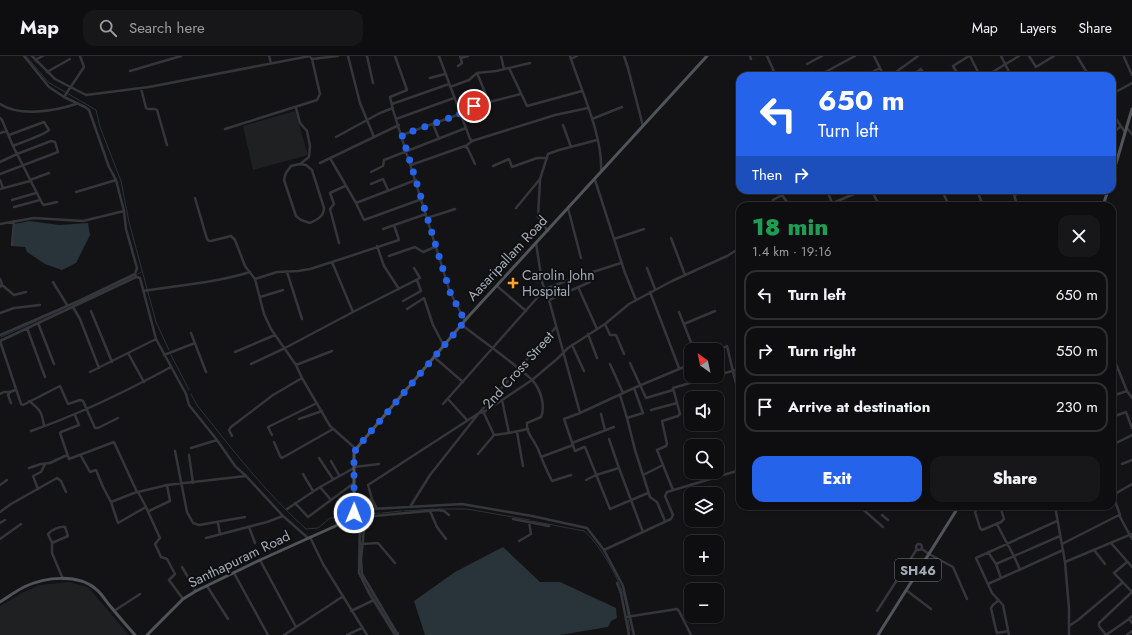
<!DOCTYPE html>
<html lang="en">
<head>
<meta charset="utf-8">
<style>
	body { margin:0; font-family:Jost,sans-serif; background:#171719; color:#f1f3f6; height:100vh; display:flex; flex-direction:column; font-size:15px; white-space:nowrap }
	* { box-sizing:border-box; margin:0 }
	p { font-size:13px; color:#9b9c9f }
	.icon { flex:none; width:22px; height:22px; fill:none; stroke:currentColor; stroke-width:2; stroke-linecap:round; stroke-linejoin:round }
	.map { position:relative; flex:1; overflow:hidden }
	.drawer { position:absolute; left:736px; top:146px; width:380px; height:308px; display:flex; flex-direction:column; background:#0e0e10; border-radius:12px; box-shadow:0 1px 3px #0004,0 0 0 1px #2e2e30 }
	.drawer>* { flex:none }
	.banner { position:absolute; left:736px; top:16px; width:380px; height:122px; border-radius:12px; box-shadow:0 1px 3px #0004,0 0 0 1px #2e2e30; background:#2563eb; color:#fff; overflow:hidden }
	.needle { width:26px; rotate:327deg }
	.tools { position:absolute; left:684px; top:287px; display:grid; gap:8px }
	.tools a { display:grid; place-items:center; width:40px; height:40px; border-radius:8px; background:#0e0e10; box-shadow:0 1px 3px #0004,0 0 0 1px #2e2e30; font-size:20px }
	.pin { position:absolute; display:grid; place-items:center; width:34px; height:34px; color:#fff; margin:-17px; border:2px solid #fff; border-radius:50%; box-shadow:0 1px 4px #0007 }
	.me { position:absolute; width:44px; margin:-22px; rotate:1deg; stroke-linejoin:round; filter:drop-shadow(0 0 3px #0008) }
	.turn { display:flex; align-items:center; gap:14px; height:84px; padding:0 16px; font-size:18px }
	.turn .icon { width:52px; height:52px; stroke-width:2.5 }
	.turn b { display:block; font-size:28px; line-height:34px }
	.then { display:flex; align-items:center; height:38px; padding:0 16px; background:#0003; gap:8px; font-size:15px }
	.round { display:grid; place-items:center; flex:none; width:42px; height:42px; border-radius:12px; background:#171719 }
	.overview { display:flex; align-items:center; justify-content:space-between; height:68px; padding:0 16px }
	h1 { font-size:24px; font-weight:800; line-height:30px; color:#1e9e55 }
	.action { display:flex; gap:8px; margin-top:auto; padding:8px 16px }
	.action a { flex:1; height:46px; border-radius:12px; background:#2563eb; color:#fff; font-size:16px; font-weight:800; line-height:46px; text-align:center }
	.action a+a { background:#171719; color:#f1f3f6 }
	ul { padding:0; list-style:none }
	li { display:flex; align-items:center; gap:12px; height:50px; margin:0 8px 6px; padding:0 8px; border:2px solid #2e2e30; border-radius:12px }
	li div { flex:1 }
	li b { display:block; font-size:15px }
	li em { font-style:normal }
	header { display:flex; align-items:center; gap:24px; box-sizing:border-box; height:56px; padding:0 20px; background:#0e0e10; border-bottom:1px solid #2e2e30 }
	header strong { font-size:19px }
	nav { display:flex; gap:22px; margin-inline-start:auto; font-size:14px }
	.search { width:280px; height:36px; background:#171719; display:flex; align-items:center; gap:10px; box-sizing:border-box; padding:0 14px; border-radius:12px; color:#9b9c9f; font-size:15px }
	.map>svg:first-child { display:block }
</style>
</head>
<body>
<header>
<strong>Map</strong>
<div class="search"><svg class="icon" aria-label="search" viewBox="0 0 24 24"><circle cx="10" cy="10" r="6"/><path d="M15 15l6 6"/></svg>Search here</div>
<nav><a>Map</a><a>Layers</a><a>Share</a></nav>
</header>
<div class="map">
<svg width="1132" height="579" viewBox="0 0 1132 579">
	<rect width="100%" height="100%" fill="#131315"/>
	<path fill="#1f2022" d="M295,55L308,99L253,114L243,70Z
		M69,526L88,531L129,579H0V550L24,536L40,529Z"/>
	<path fill="#29343a" d="M30,165L59,169L88,167L90,179L76,207L62,214L45,208L27,196L25,191L12,190L14,168Z
		M503,491L540,526H560L616,552L617,562L611,565L608,571L560,579H425L414,545L455,516Z"/>
	<g fill="none" stroke-linecap="round" stroke-linejoin="round">
		<path stroke="#29343a" stroke-width="1" d="M26,0L48,26L96,54L100,71L121,125L129,166L156,266L169,294
			M138,218L141,216
			M116,228L134,220
			M1,281L61,254
			M171,299L189,334
			M191,338L197,349C231,392 265,436 306,473L318,472L330,462L351,460
			M439,453H467L530,464
			M404,455L434,453
			M382,457L402,455
			M354,459L380,457
			M532,465L584,475C597,485 615,516 621,532C625,540 626,550 628,559
			M361,481L362,459
			M368,532L395,577
			M628,563L630,574"/>
		<path stroke="#34363b" stroke-width="2.5" d="M24,0L49,31L64,41L85,51L89,54L109,111L116,124L124,155L126,173L137,212L135,218L136,221L140,222L156,283L186,338L189,349L217,384L235,410L246,420L283,460L308,482
			M32,0L55,23L86,39L149,31L310,0
			M269,0L271,7
			M348,0L360,47L374,81
			M367,0L373,27
			M395,0L407,34L390,41L393,54L450,236L465,265
			M439,0L470,83L472,85L555,59L588,52
			M501,0L504,13
			M570,0C581,34 603,80 601,115
			M624,0L628,12L643,70
			M750,0L751,3
			M767,0L776,20
			M874,0L884,20
			M970,0L980,20
			M1001,0L1011,20
			M1029,0L1036,11L1054,0
			M1077,0L1089,20
			M1124,1L1132,19
			M311,2L312,3L338,0
			M461,2L468,0
			M571,3L577,0
			M35,4L43,0
			M807,8L822,0
			M458,10L462,7L460,0
			M509,12L527,50L582,35
			M130,15L181,0
			M47,16L70,3
			M896,16L918,0
			M477,17L489,46
			M809,20L814,18L820,19L855,0
			M864,20L880,12
			M911,20L921,13L925,20
			M959,20L953,10L969,0
			M986,20L1019,0
			M430,22L445,18
			M450,31L469,24L477,17L496,15L530,7
			M141,32L146,52L148,53H155L157,54L167,89
			M1112,38L1132,27
			M64,41L84,11L80,0
			M0,48C20,61 55,55 76,48
			M392,48L449,28
			M296,52L300,67L307,75L310,90L309,101L300,108L291,110L286,117L285,120L284,124L296,160L301,164L310,167C316,164 324,161 324,152L312,114L306,109L300,108
			M458,54L521,38
			M1112,57L1125,76
			M0,62L2,64L13,90L42,147L44,149L57,146
			M396,63L454,42
			M592,63L622,51
			M433,68L439,83
			M563,69L571,91
			M1126,71L1132,78
			M225,73L317,44L320,38L312,3
			M0,77L7,75
			M1112,78L1121,70
			M9,79L44,66L49,74C46,78 20,87 13,90
			M402,79L460,58
			M336,81L380,57L393,52
			M466,90L472,85
			M330,102L356,147L364,164L422,143
			M0,106L17,98L51,85L55,86L58,96L0,118
			M320,107L399,69
			M411,109L465,90L468,93L475,108
			M493,110L509,103L512,111L537,102H547
			M371,116L383,110L384,104L466,72
			M0,124L3,132
			M30,124L49,117
			M540,124L538,161L548,175
			M595,124L625,217L636,244
			M371,128L383,123L388,134
			M0,133L30,125
			M827,134L832,147
			M871,134L880,150
			M942,134L949,150
			M977,134L983,150
			M1013,134L1017,150
			M76,136L116,124
			M1015,139L1025,134
			M195,142L207,183L209,185H211L231,180L235,184L245,210L255,223L264,258L271,273L296,309L302,322L330,370L356,393
			M12,144L36,137
			M773,144L782,139L790,150
			M356,147L416,124
			M826,150L863,134
			M14,151L40,144
			M516,152L540,123L548,98L559,94L597,84
			M568,152L581,202
			M427,162L455,153
			M0,168L34,162L83,165L124,155
			M383,173L426,158
			M671,182L685,219
			M614,183L644,173
			M339,187L330,153L334,148L330,137L345,130
			M536,187L542,226L549,244L580,357L634,332L643,357L627,362L635,394L650,441L657,446L665,465
			M12,189L14,165
			M377,190L384,210L399,233
			M389,200L415,191L423,196L435,191
			M647,212L655,233
			M287,216L302,263
			M0,223L2,228L0,231
			M255,223L277,216L298,215L310,213L332,206
			M53,226L67,249
			M2,229L14,239L26,236
			M497,230L526,255
			M578,231L597,273
			M143,235C179,229 215,227 250,216
			M650,236L679,312
			M260,241L283,234
			M549,244L590,226
			M403,245L421,235L417,224
			M73,251L80,263L99,312
			M407,253L424,242L433,269L444,290
			M91,255L112,306
			M353,256L420,222L414,212
			M679,256L694,294
			M0,257L14,252L40,249
			M38,267L54,308
			M605,268L610,279H616L624,298
			M684,268L715,255
			M462,269C480,283 500,297 518,312C522,316 528,319 532,324C540,332 546,350 541,361L527,367C526,377 534,384 538,393C542,404 547,415 552,425L571,419
			M27,272L45,321
			M191,277L206,316
			M588,278L597,302
			M0,279L81,244L135,218
			M0,285L21,348L23,349L60,330L68,348L80,344L83,345L95,372H98L118,362
			M0,285L136,221
			M572,289L584,315
			M717,295L727,290L740,345
			M235,296L275,279
			M128,297L144,326
			M1112,298L1127,335L1132,342
			M164,299L195,287
			M434,301L463,326
			M630,307L646,342L673,334
			M251,308L285,292L353,256L332,206L399,184L394,169
			M610,308L623,337
			M296,309L332,295
			M90,316L156,283
			M717,319L740,313
			M693,320L694,325
			M634,332L691,308
			M0,338L4,336H10
			M620,339L627,362
			M1112,340L1127,335
			M448,343L467,364
			M29,345C41,354 42,357 44,370
			M11,347L8,339L10,336L15,334
			M443,348L545,233L577,221L621,207
			M651,354L677,347
			M580,357L564,363L575,395L584,391H585L610,453L648,437
			M601,358L605,374
			M75,359L79,369L61,376L60,377L69,403L114,386L137,436
			M1112,361L1126,356L1132,372
			M299,363L322,355
			M31,375C80,358 125,336 171,311
			M517,376L523,410
			M509,377L528,373
			M272,379L268,371L317,347
			M494,379L509,377L502,344
			M232,380L229,374L231,371L273,339L302,322
			M274,386L280,400L282,402L333,373
			M572,387L614,371
			M1112,389L1132,379
			M191,392L217,384
			M175,395L187,456L193,467L199,469L245,461
			M478,398L494,379L483,355
			M189,399L193,427
			M81,400L90,416L96,414L103,431L111,446L134,437L167,429L246,420
			M541,401L573,389
			M319,402L333,423
			M331,405L339,419
			M1122,408L1132,404
			M354,411L379,408
			M29,412L41,408L50,407L67,399
			M619,412L643,476
			M303,418L313,435
			M643,419L663,409
			M586,424L596,419L619,412L609,383
			M0,429L7,424
			M320,431L331,444
			M38,433L33,420L41,416L45,408
			M673,434L657,394L666,390L667,388L662,365L678,360L680,358L673,332L714,320
			M138,436L146,451
			M372,443L377,453
			M368,444L372,443L368,429L479,357L556,271
			M111,446L118,467L146,451L160,482L155,488L161,501L167,503L175,518L169,524L183,543
			M295,447L308,461L354,427
			M859,450L883,471
			M979,450L975,456L980,472L982,474L1001,466L1004,463L1000,450
			M1055,450L1065,506L1069,552V579
			M410,451L430,419L479,357L484,356L532,324L557,303L568,292L605,268L629,248L672,225L727,200L740,192
			M287,453L320,431L354,412
			M354,454L462,448L532,460L587,472L604,494L623,530L634,579
			M149,455L170,445L167,429
			M430,455L437,471L446,483
			M0,456L11,448L57,422L61,425L66,436
			M882,459L888,464
			M1120,459L1113,439L1132,428
			M374,460L438,454L444,455L449,459
			M365,462L361,504L362,518L398,579
			M351,463L359,464L360,466L359,517L369,537L395,579L398,577
			M513,463L549,470
			M0,467L5,464
			M218,467L220,478
			M997,468C1004,483 1014,498 1020,514
			M249,471L255,487
			M310,481L323,508L367,579
			M206,482L267,466L283,460
			M0,483L21,468
			M519,485L531,478L529,466
			M52,487L68,480L65,471C60,470 51,474 48,478L52,487V497L63,523
			M1111,487L1132,511
			M916 491a3 3 0 1 1 6 0a3 3 0 1 1-6 0Z
			M361,488L378,487L395,507
			M1062,488L1119,459L1132,483
			M922,493L929,498L953,511L967,543
			M604,494L671,463L673,459L665,440L667,436L740,414
			M1094,494L1105,508
			M988,496L996,508L1001,522
			M260,504L296,571
			M1065,506L1132,478
			M1127,506L1114,517L1132,536
			M996,508L1060,480
			M182,511L196,535
			M234,517L268,579
			M617,527L621,537L629,579
			M988,528L1063,494
			M207,530L228,563
			M906,534L931,553
			M999,544L993,549L991,552L996,574L997,577L1008,575
			M114,555L140,538
			M351,555L374,544
			M877,555L917,493
			M1132,560L1129,563L1132,567
			M626,561L677,553L679,555L691,579
			M1069,570L1078,564L1122,527
			M284,579L342,541
			M347,579L362,572
			M1009,579L1003,549L992,537L976,502L1057,465
			M1106,579L1099,570V567L1132,536
			M1106,579L1129,563
			M1127,579L1132,575"/>
		<path stroke="#50535a" stroke-width="3" d="M1112,121L1132,53
			M1103,150L1108,134
			M0,546C8,541 16,535 24,531C45,521 78,517 97,534C103,539 106,546 111,551C119,561 127,570 135,579
			M147,579L183,543L196,535L260,504L351,463L354,457V398L356,393L468,261L707,0
			M878,579L959,450"/>
	</g>
	<g fill="none" stroke-linecap="round" stroke-linejoin="round">
		<path stroke="#2563eb" stroke-width="7" stroke-dasharray="0 12.6" d="M354,457V398L356,393L465,265L450,236L402,79L460,58L458,54L474,50"/>
	</g>
	<path fill="#fea323" stroke="#0e0f10" stroke-width="1.5" d="M511 221h4v4h4v4h-4v4h-4v-4h-4v-4h4z"/>
	<g text-anchor="middle" dominant-baseline="central" stroke-width="4" stroke-linejoin="round" paint-order="stroke">
		<rect fill="#0e0f10" stroke="#777c85" stroke-width="1" x="895" y="503" width="46" height="22" rx="3"/>
		<g font-size="13" font-weight="bold" fill="#a4abb7">
			<text x="918" y="514">SH46</text>
		</g>
		<g font-size="14" fill="#a4abb7" stroke="#0e0f10">
			<text transform="translate(507 202) rotate(-47)">Aasaripallam Road</text>
			<text transform="translate(518 314) rotate(-48)">2nd Cross Street</text>
			<text transform="translate(239 503) rotate(-26)">Santhapuram Road</text>
		</g>
		<g font-size="14" fill="#a4abb7" stroke="#0e0f10" text-anchor="start">
			<text x="522" y="219">Carolin John<tspan x="522" dy="16">Hospital</tspan></text>
		</g>
	</g>
</svg>
<div class="tools">
<a><svg class="needle" viewBox="-14 -14 28 28"><path d="M0-13l5 13h-10z" fill="#e53935"/><path d="M0 13l5-13h-10z" fill="#9b9c9f"/></svg></a>
<a><svg class="icon" aria-label="sound" viewBox="0 0 24 24"><path d="M4 9h4l5-4v14l-5-4H4zM17 9q2 3 0 6"/></svg></a>
<a><svg class="icon" aria-label="search" viewBox="0 0 24 24"><circle cx="10" cy="10" r="6"/><path d="M15 15l6 6"/></svg></a>
<a><svg class="icon" aria-label="layers" viewBox="0 0 24 24"><path d="M12 4l9 5-9 5-9-5zM3 14l9 5 9-5"/></svg></a>
<a>+</a>
<a>−</a>
</div>
<div class="pin" style="left:474px;top:50px;background:#d93025"><svg class="icon" aria-label="arrive" viewBox="0 0 24 24"><path d="M6 21V4h12l-3 4 3 4H6"/></svg></div>
<svg class="me" style="left:354px;top:457px" viewBox="-20 -20 40 40"><circle r="17" fill="#2563eb" stroke="#fff" stroke-width="3"/><path d="M0-11L8 9 0 5-8 9z" fill="#fff"/></svg>
<div class="banner">
<div class="turn"><svg class="icon" aria-label="left" viewBox="0 0 24 24"><path d="M17 20v-9H6M10 6l-5 5 5 5"/></svg><div><b>650 m</b>Turn left</div></div>
<div class="then">Then<svg class="icon" aria-label="right" viewBox="0 0 24 24"><path d="M7 20v-9h11M14 6l5 5-5 5"/></svg></div>
</div>
<section class="drawer">
<div class="overview"><div><h1>18 min</h1><p>1.4 km · 19:16</p></div><a class="round"><svg class="icon" aria-label="close" viewBox="0 0 24 24"><path d="M6 6l12 12M18 6L6 18"/></svg></a></div>
<ul>
<li><svg class="icon" aria-label="left" viewBox="0 0 24 24"><path d="M17 20v-9H6M10 6l-5 5 5 5"/></svg><div><b>Turn left</b></div><em>650 m</em></li>
<li><svg class="icon" aria-label="right" viewBox="0 0 24 24"><path d="M7 20v-9h11M14 6l5 5-5 5"/></svg><div><b>Turn right</b></div><em>550 m</em></li>
<li><svg class="icon" aria-label="arrive" viewBox="0 0 24 24"><path d="M6 21V4h12l-3 4 3 4H6"/></svg><div><b>Arrive at destination</b></div><em>230 m</em></li>
</ul>
<div class="action"><a>Exit</a><a>Share</a></div>
</section>
</div>
</body>
</html>
